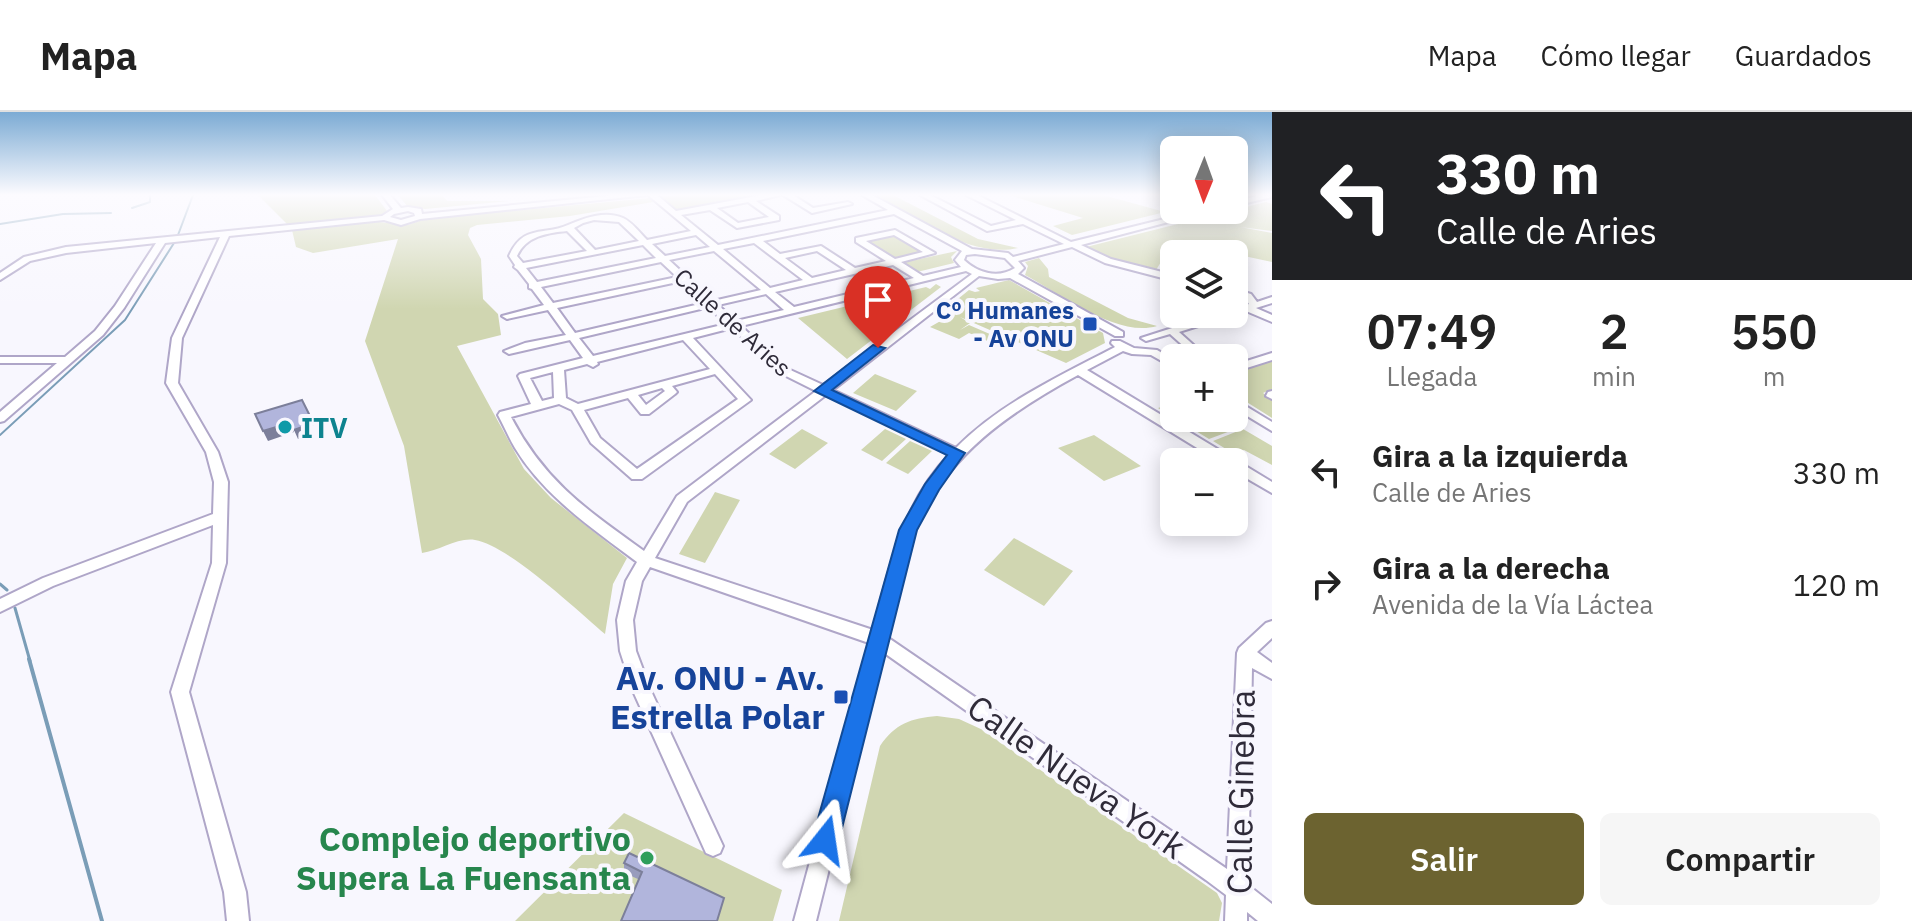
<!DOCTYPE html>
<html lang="es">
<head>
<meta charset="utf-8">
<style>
	body { margin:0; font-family:"IBM Plex Sans",sans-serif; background:#f6f6f6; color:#222; height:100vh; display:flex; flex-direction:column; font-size:30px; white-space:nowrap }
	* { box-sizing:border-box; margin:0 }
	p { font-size:26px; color:#767676 }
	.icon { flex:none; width:44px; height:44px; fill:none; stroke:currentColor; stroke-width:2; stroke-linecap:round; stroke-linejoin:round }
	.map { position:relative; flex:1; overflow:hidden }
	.panel { display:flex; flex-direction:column; background:#fff; width:640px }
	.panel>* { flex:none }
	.guide { background:#202124; color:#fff; overflow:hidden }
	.needle { width:52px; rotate:181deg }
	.controls { position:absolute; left:1160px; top:24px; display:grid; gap:16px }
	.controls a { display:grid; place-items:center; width:88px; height:88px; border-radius:12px; background:#fff; box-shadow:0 4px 20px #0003; font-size:40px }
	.pin { position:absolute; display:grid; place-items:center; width:68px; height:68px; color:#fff; margin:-82px -34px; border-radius:50% 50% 50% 0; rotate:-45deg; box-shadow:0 0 8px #0007 }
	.pin .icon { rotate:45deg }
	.me { position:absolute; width:88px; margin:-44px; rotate:15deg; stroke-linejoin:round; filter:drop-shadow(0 0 6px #0008) }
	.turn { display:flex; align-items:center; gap:28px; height:168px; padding:0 32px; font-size:36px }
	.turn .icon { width:104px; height:104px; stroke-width:2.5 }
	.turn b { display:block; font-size:56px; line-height:68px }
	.eta { display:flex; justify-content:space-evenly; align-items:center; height:136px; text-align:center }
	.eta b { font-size:48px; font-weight:600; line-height:56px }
	.action { display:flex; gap:16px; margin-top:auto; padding:16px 32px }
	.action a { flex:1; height:92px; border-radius:12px; background:#6c6330; color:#fff; font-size:32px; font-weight:600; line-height:92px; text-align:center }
	.action a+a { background:#f6f6f6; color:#222 }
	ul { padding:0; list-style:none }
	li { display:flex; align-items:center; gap:24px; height:112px; padding:0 32px }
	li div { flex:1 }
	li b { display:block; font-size:30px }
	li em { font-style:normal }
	header { display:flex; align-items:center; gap:48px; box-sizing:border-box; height:112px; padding:0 40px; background:#fff; border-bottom:2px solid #e0e0e0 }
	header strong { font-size:38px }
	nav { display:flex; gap:44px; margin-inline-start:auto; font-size:28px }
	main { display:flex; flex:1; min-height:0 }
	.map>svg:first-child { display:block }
</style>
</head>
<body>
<header>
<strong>Mapa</strong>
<nav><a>Mapa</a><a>Cómo llegar</a><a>Guardados</a></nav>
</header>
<main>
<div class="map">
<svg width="1272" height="809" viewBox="0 0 1272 809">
	<rect width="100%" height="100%" fill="#f8f7fe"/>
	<path fill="#d0d6b1" d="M258,83H375L387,99L380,103L287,112Z
		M398,83H442L447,89H509L425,97L408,95Z
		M678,83H767L676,100L659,85Z
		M876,83H893L978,127L1018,136C970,147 918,106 876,83Z
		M1009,83H1103L1165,100L1072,123L1053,114L1083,106Z
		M651,86L653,90L570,104L477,113L470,116L468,123L481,147L483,187L498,202L501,223L457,234L524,357L551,386L627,446L613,472L605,522C578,499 508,433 475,428C458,425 439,439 422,441L404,334L365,229L398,127L313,141L296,135L292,118L379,110L408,113L425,107Z
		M1266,90L1272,92V119L1240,115L1272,121V150L1174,129L1156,158L1113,147L1086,135Z
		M895,122L926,140L896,147L866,129Z
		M957,139L951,145L954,151L917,160L901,151Z
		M1039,146L1048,157L1049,165L1128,206L1157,214C1117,226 1060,182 1025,163L1028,154L1025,150Z
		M1009,168L1103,221L1105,231L1066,251L960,205L970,211L960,218L969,213L999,226L992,231L969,221L959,227L930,215L951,203L943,199L969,178L975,180L980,179L976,176Z
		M936,172L941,175L847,247L798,206L926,175L930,177Z
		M1272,247V277L1263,281L1272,287V306L1234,282V261Z
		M875,262L917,279L896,299L853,281Z
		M1174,291V306H1225L1241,315L1209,327L1158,296Z
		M802,317L828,331L795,357L769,342Z
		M885,317L906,327L882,349L861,338Z
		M1243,317L1272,334V353L1244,338L1234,342L1213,329Z
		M1094,323L1141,354L1104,369L1058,336Z
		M910,329L932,339L908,362L886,351Z
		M715,380L740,388L705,451L679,442Z
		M1014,426L1073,459L1044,494L984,458Z
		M937,604L959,607L983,618L1217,781L1222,791L1219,809H839L880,634C895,612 911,606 937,604Z
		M624,701L782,778L773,809H515Z"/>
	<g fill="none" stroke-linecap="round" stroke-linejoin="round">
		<path stroke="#7a9db7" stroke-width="2" d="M132,96L150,90V83
			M0,112L63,102L111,101
			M178,123L193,83
			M0,323L125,208L174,131"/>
		<path stroke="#7a9db7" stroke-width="3" d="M0,472L7,478
			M15,496L30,549"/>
		<path stroke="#7a9db7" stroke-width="4" d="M29,547L102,809"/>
		<defs>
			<path id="minor" d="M382,83H390L401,96L408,95L421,97L422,102L617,83H647L420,107L401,113L384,108L229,124L182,226L178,271L218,340L228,370L226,451L189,580L246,780L249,809H227L224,780L171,580L212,451L213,413L53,474L0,500V487L43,466L213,402L214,370L206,340L166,271L172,226L220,125L165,131L124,196L103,223L4,309L0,310V300L57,251H0V245H65L95,219L115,194L156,131L66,141L30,149L0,168V161L24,145L66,135L382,104L393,97ZM408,99L414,101L415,104L401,108L390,105L394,102Z
				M648,83H657L676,99L762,83H780L756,89L779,104V108L737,116L710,98L681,103L718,133L888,98L862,83H872L972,137L1008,141L1013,145L1064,132L1023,112L987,119L920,83H930L991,114L1016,108L966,83H977L1071,130L1201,98H1214L1081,133L1111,147L1174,163V169L1105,151L1072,135L1018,149L1024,156L1018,162L1123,220V224H1115L1010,166L998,167L979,164L833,278L956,336C1000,291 1060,264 1115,235L1111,231L1112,229H1120L1134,236L1157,238L1174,248V256L1151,243L1132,242L1123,239L1087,258L1272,370V381L1234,359V350H1220L1078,263C1010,300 946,343 916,417C902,450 896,489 887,525L1227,757L1237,541L1239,536L1266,511L1272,509V526L1257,540L1272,551V567L1252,556L1248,773L1272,792V809H1258L1247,800V809H1225L1226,783L1206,768L883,540L816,809H794L869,531L650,455L642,469L633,508L636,539L651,579L723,734L720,741L713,744L706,741L633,579L620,539L617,508L626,469L637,450C593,417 544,384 515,336C509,326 504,314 498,303L500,300L531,292L518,264L520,262L583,246L570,228L509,242L504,239L525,231L566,223L548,198L507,207L502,204L544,193L532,177L529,176V172L518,158L514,155L515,153L509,144C523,112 543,124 568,113C584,106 605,98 623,106C632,110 640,121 647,128L691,119ZM748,90L769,105L738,111L717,96ZM894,102L962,139L955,148L961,155L923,164L901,150L935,141L895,118L856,126V130L886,149L855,156L821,134L780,142L763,129ZM594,108L619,110L639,129L595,138L574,116L583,111ZM567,119L587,139L523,151L517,144C526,124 547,121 567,119ZM696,123L710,135L665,144L652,132ZM894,123L923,140L895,147L866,129ZM754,131L803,168L770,176L723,137ZM643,133L656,146L537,170L526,156ZM714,139L761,178L713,189L669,148ZM817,139L846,158L812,166L785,146ZM975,142L1005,146L1015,156C998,167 978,161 964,148L966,143ZM661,150L677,165L553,191L541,175ZM893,153L914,166L794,195L775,180ZM966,159L972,162L823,273L786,256L741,214ZM682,169L704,191L575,221L557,196ZM766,182L784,198L736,209L718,193ZM709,195L726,212L593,244L579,226ZM732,216L778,260L816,279L677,384L644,439C586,397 545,370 511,305L559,292L572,298L591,331L632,367H642L751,288L693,226ZM683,228L710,257L578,292L566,286L564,258L587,252L593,255L598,252L597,250ZM553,260L554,286L542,289L530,266ZM715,262L738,287L637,357L600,326L584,298L628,286L641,302H649L675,282L677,280L672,274ZM662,276L665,279L646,293L638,283ZM826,283L950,342C902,391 890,455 873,518L655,446L687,390Z
				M783,83H793L813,96L848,90L852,92L812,101Z
				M1260,83L1272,85L1234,94V90Z
				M1215,139H1225L1229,142H1211Z
				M1234,177L1251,182L1257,190L1272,185V191L1256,196L1272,203V210L1246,199L1179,220L1208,246H1197L1170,222L1146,229L1141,226L1216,202H1234V197L1249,192L1245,186L1234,183Z
				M1272,241V248L1234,260V253Z
				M1272,279V287L1266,284L1268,280Z
				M1234,287L1272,310V319L1234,296Z"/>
		</defs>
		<use href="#minor" stroke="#afa6c8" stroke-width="4"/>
		<use href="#minor" fill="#fff" fill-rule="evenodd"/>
	</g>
	<path fill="#989cbd" d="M624,751L724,786L638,767L624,761Z"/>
	<path fill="#7c7f9a" d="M310,304L314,313L305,316L309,324L298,327L294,318L301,307Z
		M290,311L294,320L268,329L263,319Z"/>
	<path fill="#b1b5dc" stroke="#7c7f9a" stroke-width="2" d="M302,288L310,304L301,307L305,314L294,318L290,311L263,319L255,302Z
		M629,741L724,786L717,809H621L642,760L624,751Z"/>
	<linearGradient id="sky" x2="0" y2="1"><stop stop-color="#7cabd4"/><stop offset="0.42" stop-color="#fcfbff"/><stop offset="1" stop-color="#fcfbff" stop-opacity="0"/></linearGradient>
	<rect width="1272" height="197" fill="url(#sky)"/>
	<path fill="#1a73e8" stroke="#114b97" stroke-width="2" d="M873,233L885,236L832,278L965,341L939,378L917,418L839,728L835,738L825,742L816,738L812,728L899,418L925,372L947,343L814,279Z"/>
	<g fill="#1a4fb4" stroke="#f8f7fe" stroke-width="3">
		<rect x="1082" y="204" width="16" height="16" rx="4"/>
		<rect x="833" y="577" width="16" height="16" rx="4"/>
	</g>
	<circle fill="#0f9aa8" stroke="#f8f7fe" stroke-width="3" cx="285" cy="315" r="8"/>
	<circle fill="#2e9e5b" stroke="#f8f7fe" stroke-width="3" cx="647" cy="746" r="8"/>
	<g text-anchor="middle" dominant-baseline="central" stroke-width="8" stroke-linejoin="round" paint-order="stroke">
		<g font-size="24" font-weight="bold" fill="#164399" stroke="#f8f7fe" text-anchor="end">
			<text x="1074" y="198">Cº Humanes<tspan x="1074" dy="28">- Av ONU</tspan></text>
		</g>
		<g font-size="24" fill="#2f2b39" stroke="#f8f7fe">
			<text transform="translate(733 210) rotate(42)">Calle de Aries</text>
		</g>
		<g font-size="28" font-weight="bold" fill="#0d838f" stroke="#f8f7fe" text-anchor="start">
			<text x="301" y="315">ITV</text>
		</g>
		<g font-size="34" font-weight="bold" fill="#164399" stroke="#f8f7fe" text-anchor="end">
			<text x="825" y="565">Av. ONU - Av.<tspan x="825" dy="39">Estrella Polar</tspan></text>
		</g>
		<g font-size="34" fill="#2f2b39" stroke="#f8f7fe">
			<text transform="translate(1077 664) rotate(35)">Calle Nueva York</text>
			<text transform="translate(1240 680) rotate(-89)">Calle Ginebra</text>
		</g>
		<g font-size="34" font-weight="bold" fill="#27864d" stroke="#f8f7fe" text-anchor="end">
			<text x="631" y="726">Complejo deportivo<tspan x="631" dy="39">Supera La Fuensanta</tspan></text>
		</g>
	</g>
</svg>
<div class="controls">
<a><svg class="needle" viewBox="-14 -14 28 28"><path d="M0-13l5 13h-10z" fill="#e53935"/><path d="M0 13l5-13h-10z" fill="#767676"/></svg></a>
<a><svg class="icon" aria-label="layers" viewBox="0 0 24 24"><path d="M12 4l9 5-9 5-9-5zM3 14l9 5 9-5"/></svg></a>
<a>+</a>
<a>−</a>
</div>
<div class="pin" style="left:878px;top:236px;background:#d93025"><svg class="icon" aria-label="arrive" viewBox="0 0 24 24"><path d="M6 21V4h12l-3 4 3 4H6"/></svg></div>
<svg class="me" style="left:825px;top:728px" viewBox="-20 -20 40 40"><path d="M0-17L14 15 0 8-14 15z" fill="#1a73e8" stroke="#fff" stroke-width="4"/></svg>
</div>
<section class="panel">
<div class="guide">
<div class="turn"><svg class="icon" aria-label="left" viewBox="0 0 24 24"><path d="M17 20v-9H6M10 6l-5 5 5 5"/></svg><div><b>330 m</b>Calle de Aries</div></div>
</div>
<div class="eta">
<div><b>07:49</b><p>Llegada</p></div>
<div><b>2</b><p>min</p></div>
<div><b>550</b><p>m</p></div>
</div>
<ul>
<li><svg class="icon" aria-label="left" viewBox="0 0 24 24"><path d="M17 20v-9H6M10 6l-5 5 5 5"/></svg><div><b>Gira a la izquierda</b><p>Calle de Aries</p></div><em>330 m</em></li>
<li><svg class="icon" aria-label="right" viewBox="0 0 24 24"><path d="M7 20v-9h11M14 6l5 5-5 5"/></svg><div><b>Gira a la derecha</b><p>Avenida de la Vía Láctea</p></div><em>120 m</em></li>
</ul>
<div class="action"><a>Salir</a><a>Compartir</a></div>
</section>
</main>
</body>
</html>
